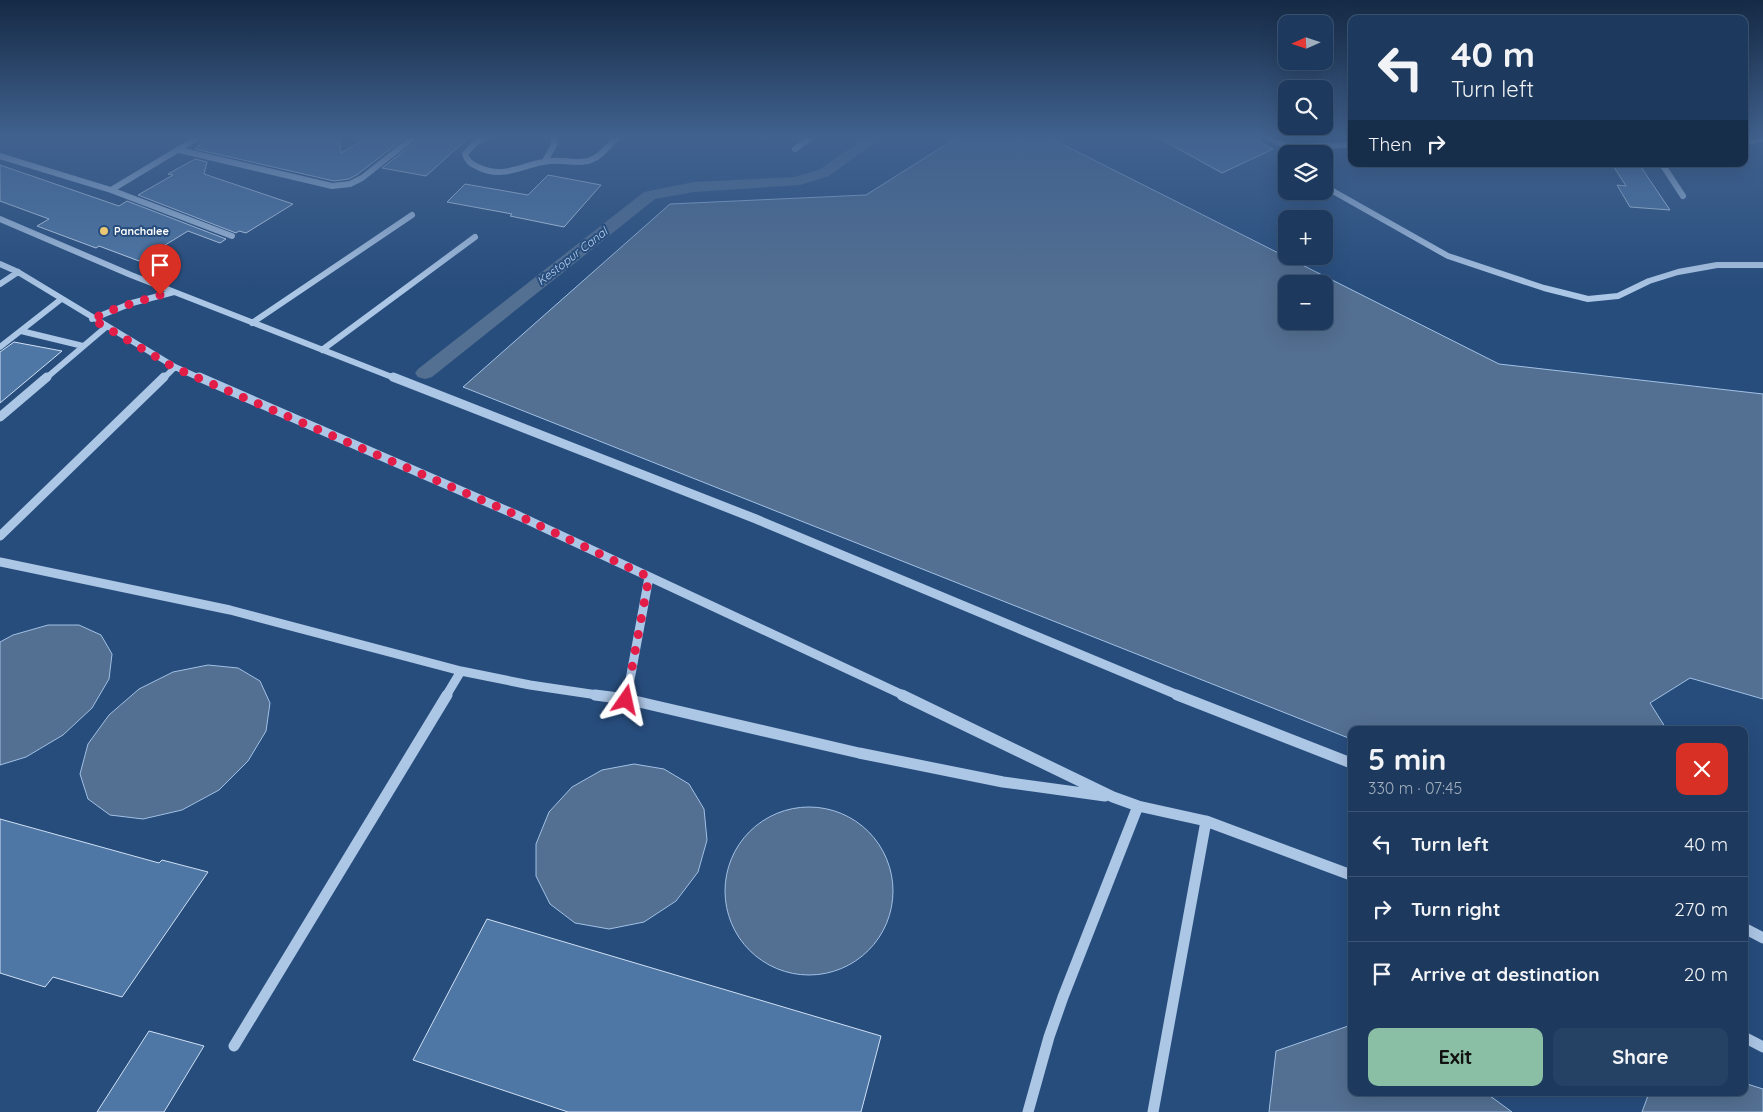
<!DOCTYPE html>
<html lang="en">
<head>
<meta charset="utf-8">
<style>
	body { margin:0; font-family:Quicksand,sans-serif; background:#254164; color:#f1f3f6; height:100vh; display:flex; flex-direction:column; font-size:19px; white-space:nowrap }
	* { box-sizing:border-box; margin:0 }
	p { font-size:16px; color:#a0adbc }
	.icon { flex:none; width:28px; height:28px; fill:none; stroke:currentColor; stroke-width:2; stroke-linecap:round; stroke-linejoin:round }
	.map { position:relative; flex:1; overflow:hidden }
	.panel { position:absolute; left:1348px; top:726px; width:400px; height:370px; display:flex; flex-direction:column; background:#1d3a5e; border-radius:10px; box-shadow:0 5px 20px #0002,0 0 0 1px #3b5473 }
	.panel>* { flex:none }
	.banner { position:absolute; left:1348px; top:15px; width:400px; height:152px; border-radius:10px; box-shadow:0 5px 20px #0002,0 0 0 1px #3b5473; background:#1d3a5e; color:#f1f3f6; overflow:hidden }
	.needle { width:32px; rotate:267deg }
	.fabs { position:absolute; left:1278px; top:15px; display:grid; gap:10px }
	.fabs a { display:grid; place-items:center; width:55px; height:55px; border-radius:10px; background:#1d3a5e; box-shadow:0 5px 20px #0002,0 0 0 1px #3b5473; font-size:25px }
	.pin { position:absolute; display:grid; place-items:center; width:42px; height:42px; color:#fff; margin:-51px -21px; border-radius:50% 50% 50% 0; rotate:-45deg; box-shadow:0 0 5px #0007 }
	.pin .icon { rotate:45deg }
	.me { position:absolute; width:55px; margin:-28px; rotate:11deg; stroke-linejoin:round; filter:drop-shadow(0 0 4px #0008) }
	.turn { display:flex; align-items:center; gap:18px; height:105px; padding:0 20px; font-size:22px }
	.turn .icon { width:65px; height:65px; stroke-width:2.5 }
	.turn b { display:block; font-size:35px; line-height:42px }
	.then { display:flex; align-items:center; height:48px; padding:0 20px; background:#0003; gap:10px; font-size:19px }
	.round { display:grid; place-items:center; flex:none; width:52px; height:52px; border-radius:10px; background:#254164 }
	.summary { display:flex; align-items:center; justify-content:space-between; height:85px; padding:0 20px }
	h1 { font-size:30px; font-weight:800; line-height:38px }
	.button { display:flex; gap:10px; margin-top:auto; padding:10px 20px }
	.button a { flex:1; height:58px; border-radius:10px; background:#8abfa5; color:#111; font-size:20px; font-weight:800; line-height:58px; text-align:center }
	.button a+a { background:#254164; color:#f1f3f6 }
	ul { padding:0; list-style:none }
	li { display:flex; align-items:center; gap:15px; height:65px; padding:0 20px; border-top:1px solid #3b5473 }
	li div { flex:1 }
	li b { display:block; font-size:19px }
	li em { font-style:normal }
	.map>svg:first-child { display:block }
</style>
</head>
<body>
<div class="map">
<svg width="1763" height="1112" viewBox="0 0 1763 1112">
	<rect width="100%" height="100%" fill="#274d7d"/>
	<path fill="#536f91" stroke="#a1c1e5" fill-rule="evenodd" d="M958,137H1048L1499,364L1763,394V699L1690,678L1650,703L1667,730H1351V739L463,387L670,204L866,195ZM1286,284H1324V321H1286Z
		M48,625H79L101,635L112,654L109,679L92,708L63,735L26,757L0,765V642L13,635Z
		M208,665L238,668L260,681L270,703L266,731L248,761L219,790L182,810L143,819L110,815L88,799L80,774L88,744L109,715L139,689L173,672Z
		M634,764L664,769L689,784L704,809L707,840L698,872L676,901L644,922L609,929L575,923L550,904L536,876V844L549,812L572,787L602,770Z
		M725 891a84 84 0 1 1 168 0a84 84 0 1 1-168 0Z
		M1351,1025V1092L1486,1093L1512,1112H1269L1276,1051Z
		M1744,1083L1763,1089V1112H1642L1649,1093L1744,1092Z"/>
	<g fill="none" stroke-linecap="round" stroke-linejoin="round">
		<path fill="#536f91" fill-rule="evenodd" d="M866,137H882L829,176L800,185L694,192L655,199L432,377L425,379L418,377L415,373L418,369L644,192L694,182L794,177L819,170Z"/>
	</g>
	<path fill="#4f77a6" stroke="#cfe0f4" d="M209,137H339L341,153L367,138L378,140L383,137H406L358,174L349,179L334,181L195,149Z
		M419,137H469L426,176L382,168L417,141Z
		M1157,137H1249L1273,149L1222,173Z
		M195,159L207,162L204,174L293,204L246,233L239,231L236,233L138,195L173,175L168,174Z
		M1612,164H1639L1670,210L1630,207L1617,185L1626,186Z
		M0,165L119,206L127,201L226,239L220,243L188,231L139,261L99,246L96,248L37,226L49,219L0,201Z
		M548,175L601,185L564,227L510,216L512,214L447,202L465,184L528,195Z
		M14,342L62,351L0,403V352Z
		M0,819L159,863L162,860L208,872L122,997L53,977L45,987L0,973Z
		M487,919L881,1036L861,1112H568L413,1060Z
		M149,1031L204,1046L164,1112H97Z"/>
	<g fill="none" stroke-linecap="round" stroke-linejoin="round">
		<path stroke="#acc6e5" stroke-width="6" d="M486,137L475,143L465,154C467,161 471,164 478,167C504,180 523,164 549,161C563,159 578,165 591,160C602,156 609,145 617,137
			M1269,137L1287,147L1293,154
			M1744,142L1763,139
			M1287,147L1351,145
			M795,149L812,137
			M179,150L332,186L350,184L362,178L414,137
			M0,156L111,190L199,137
			M545,161L554,145V139L551,137
			M1662,164L1683,196
			M1324,184L1331,190L1448,256L1544,288L1588,299L1618,296L1649,281L1678,272L1717,265H1763
			M111,190L232,236
			M0,219L131,275L397,379
			M0,264L18,272L175,367L202,379
			M0,284L18,272
			M92,319L132,303L174,292
			M252,323L412,215
			M21,331L83,346
			M0,347L60,300
			M322,350L475,237
			M45,379L106,327
			M163,379L175,367"/>
		<path stroke="#acc6e5" stroke-width="9" d="M199,377L519,516L905,696
			M393,377L756,519L1180,696
			M0,417L47,377
			M0,536L164,377
			M0,562L230,610L461,671L530,685L604,696
			M446,696L461,671
			M627,696L649,577"/>
		<path stroke="#acc6e5" stroke-width="11" d="M595,695L626,699L859,753L1003,782L1105,796
			M902,695L1113,797L1138,806L1206,821L1351,875
			M1177,695L1351,763
			M626,699L627,695
			M1744,928L1763,938
			M1744,1037L1763,1047
			M234,1046L447,695
			M1028,1112L1049,1037L1063,997L1138,806
			M1153,1112L1206,821"/>
	</g>
	<linearGradient id="sky" x2="0" y2="1"><stop stop-color="#152a45"/><stop offset="0.47" stop-color="#41628f"/><stop offset="1" stop-color="#41628f" stop-opacity="0"/></linearGradient>
	<rect width="1763" height="292" fill="url(#sky)"/>
	<g fill="none" stroke-linecap="round" stroke-linejoin="round">
		<path stroke="#e11d48" stroke-width="9" stroke-dasharray="0 16.2" d="M160,295L117,308L92,319L175,368L519,516L649,577L626,700"/>
	</g>
	<circle fill="#edc872" stroke="#274d7d" stroke-width="2" cx="104" cy="231" r="5"/>
	<g text-anchor="middle" dominant-baseline="central" stroke-width="4" stroke-linejoin="round" paint-order="stroke">
		<g font-size="11" font-weight="bold" fill="#fff" stroke="#274d7d" text-anchor="start">
			<text x="114" y="231">Panchalee</text>
		</g>
		<g font-size="12" font-style="italic" fill="#b7d0ec" stroke="#274d7d">
			<text transform="translate(572 256) rotate(-38)">Kestopur Canal</text>
		</g>
	</g>
</svg>
<div class="fabs">
<a><svg class="needle" viewBox="-14 -14 28 28"><path d="M0-13l5 13h-10z" fill="#e53935"/><path d="M0 13l5-13h-10z" fill="#a0adbc"/></svg></a>
<a><svg class="icon" aria-label="search" viewBox="0 0 24 24"><circle cx="10" cy="10" r="6"/><path d="M15 15l6 6"/></svg></a>
<a><svg class="icon" aria-label="layers" viewBox="0 0 24 24"><path d="M12 4l9 5-9 5-9-5zM3 14l9 5 9-5"/></svg></a>
<a>+</a>
<a>−</a>
</div>
<div class="pin" style="left:160px;top:295px;background:#d93025"><svg class="icon" aria-label="arrive" viewBox="0 0 24 24"><path d="M6 21V4h12l-3 4 3 4H6"/></svg></div>
<svg class="me" style="left:626px;top:700px" viewBox="-20 -20 40 40"><path d="M0-17L14 15 0 8-14 15z" fill="#e11d48" stroke="#fff" stroke-width="4"/></svg>
<div class="banner">
<div class="turn"><svg class="icon" aria-label="left" viewBox="0 0 24 24"><path d="M17 20v-9H6M10 6l-5 5 5 5"/></svg><div><b>40 m</b>Turn left</div></div>
<div class="then">Then<svg class="icon" aria-label="right" viewBox="0 0 24 24"><path d="M7 20v-9h11M14 6l5 5-5 5"/></svg></div>
</div>
<section class="panel">
<div class="summary"><div><h1>5 min</h1><p>330 m · 07:45</p></div><a class="round" style="background:#d93025;color:#fff"><svg class="icon" aria-label="close" viewBox="0 0 24 24"><path d="M6 6l12 12M18 6L6 18"/></svg></a></div>
<ul>
<li><svg class="icon" aria-label="left" viewBox="0 0 24 24"><path d="M17 20v-9H6M10 6l-5 5 5 5"/></svg><div><b>Turn left</b></div><em>40 m</em></li>
<li><svg class="icon" aria-label="right" viewBox="0 0 24 24"><path d="M7 20v-9h11M14 6l5 5-5 5"/></svg><div><b>Turn right</b></div><em>270 m</em></li>
<li><svg class="icon" aria-label="arrive" viewBox="0 0 24 24"><path d="M6 21V4h12l-3 4 3 4H6"/></svg><div><b>Arrive at destination</b></div><em>20 m</em></li>
</ul>
<div class="button"><a>Exit</a><a>Share</a></div>
</section>
</div>
</body>
</html>
